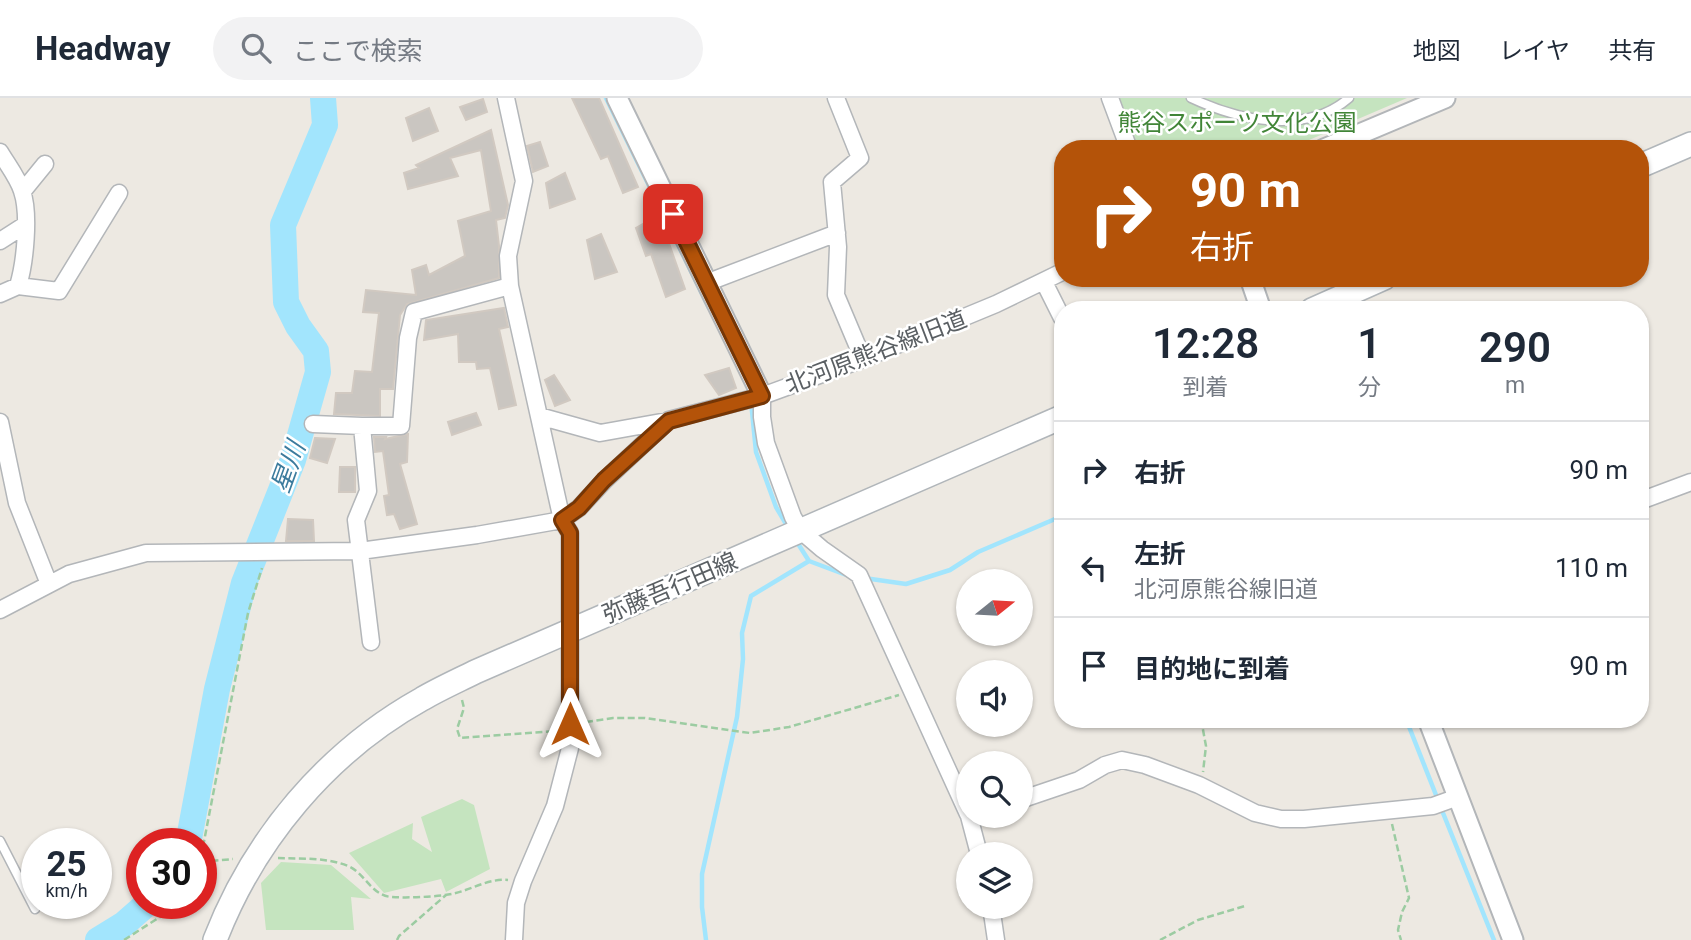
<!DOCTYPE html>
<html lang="ja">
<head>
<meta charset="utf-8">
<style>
	body { margin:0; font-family:Roboto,"Noto Sans JP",sans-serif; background:#f2f2f3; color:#1f2937; height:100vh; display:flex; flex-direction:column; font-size:26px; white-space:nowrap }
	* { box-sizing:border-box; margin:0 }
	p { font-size:23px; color:#747a83 }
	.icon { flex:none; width:38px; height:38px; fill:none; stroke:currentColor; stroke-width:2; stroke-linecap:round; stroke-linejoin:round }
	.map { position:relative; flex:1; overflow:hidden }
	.panel { position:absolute; left:1054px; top:203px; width:595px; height:427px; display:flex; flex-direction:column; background:#fff; border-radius:28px; box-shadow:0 2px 5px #0004 }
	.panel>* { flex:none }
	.top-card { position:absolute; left:1054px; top:42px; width:595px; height:147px; border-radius:28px; box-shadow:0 2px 5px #0004; background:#b45309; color:#fff; overflow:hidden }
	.needle { width:46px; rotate:72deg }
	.tools { position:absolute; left:956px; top:471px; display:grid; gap:14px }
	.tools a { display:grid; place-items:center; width:77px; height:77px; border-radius:50%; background:#fff; box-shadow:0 2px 5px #0004; font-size:35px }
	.speed { position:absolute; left:21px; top:730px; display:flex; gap:14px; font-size:35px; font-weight:700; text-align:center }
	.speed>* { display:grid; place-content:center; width:91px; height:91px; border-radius:50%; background:#fff; box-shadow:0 2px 5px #0004; line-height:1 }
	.speed small { font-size:18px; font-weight:400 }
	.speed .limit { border:10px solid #d22; background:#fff; color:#111 }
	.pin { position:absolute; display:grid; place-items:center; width:60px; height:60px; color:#fff; margin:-30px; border-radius:14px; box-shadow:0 4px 10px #0006 }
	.me { position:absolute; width:77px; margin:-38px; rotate:0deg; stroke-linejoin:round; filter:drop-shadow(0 0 5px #0008) }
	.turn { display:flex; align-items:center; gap:24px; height:147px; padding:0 21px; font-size:32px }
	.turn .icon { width:91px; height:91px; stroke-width:2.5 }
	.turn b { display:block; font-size:49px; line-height:60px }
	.eta { display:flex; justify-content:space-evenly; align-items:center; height:119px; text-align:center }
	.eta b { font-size:42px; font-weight:600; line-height:49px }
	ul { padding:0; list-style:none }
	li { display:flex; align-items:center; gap:21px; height:98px; padding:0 21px; border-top:2px solid #e0e1e3 }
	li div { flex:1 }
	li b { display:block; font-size:26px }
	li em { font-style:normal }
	header { display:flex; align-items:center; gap:42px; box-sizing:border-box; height:98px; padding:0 35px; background:#fff; border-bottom:2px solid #e0e1e3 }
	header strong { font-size:33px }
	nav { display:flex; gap:38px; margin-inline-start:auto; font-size:24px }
	.search { width:490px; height:63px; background:#f2f2f3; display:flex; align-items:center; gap:18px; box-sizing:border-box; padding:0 24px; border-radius:38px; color:#747a83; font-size:26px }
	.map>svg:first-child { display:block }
</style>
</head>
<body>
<header>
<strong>Headway</strong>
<div class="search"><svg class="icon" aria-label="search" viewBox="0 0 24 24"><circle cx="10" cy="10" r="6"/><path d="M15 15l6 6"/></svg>ここで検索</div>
<nav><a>地図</a><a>レイヤ</a><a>共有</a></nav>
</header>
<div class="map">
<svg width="1691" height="842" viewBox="0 0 1691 842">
	<rect width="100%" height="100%" fill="#ede9e2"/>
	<path fill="#c5e4bf" d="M1116,0H1407L1288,51H1135Z
		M462,701L474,707L490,771L446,794L441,781L384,795L349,755L413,725L412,741L432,754L421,719Z
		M281,764L331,767L371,801L351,799L354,832H266L261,785Z"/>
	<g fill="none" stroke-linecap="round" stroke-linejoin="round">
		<path stroke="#a2e5fd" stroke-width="4.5" d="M606,0L709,210
			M751,303L756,354L776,409L789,431
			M795,441L809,463L849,478
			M864,480L906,486L950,472L978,454L1062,418
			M1406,621L1438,702
			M1441,710L1494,842
			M706,842L702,809V776L737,619L743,561L742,535L751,498L809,463"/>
		<path stroke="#a2e5fd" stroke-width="26" d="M188,746L217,591L244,485L293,362L318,274L316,253L298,228L286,204L283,127L325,27L323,0
			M98,842L124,826L148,805"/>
	</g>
	<path fill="#cac6c1" stroke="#d1c9c1" stroke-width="2" d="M572,0H599L638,89L623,95L608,58L601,61Z
		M483,1L487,14L466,22L460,9Z
		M429,10L438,33L413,43L406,20Z
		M491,32L508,107L505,120L496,122L499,148V180L407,206L400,217L393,291H380V318L334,316L336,295H352L355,273L372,274L379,215L363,214L366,192L416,197L412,172L426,167L429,177L465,158L458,123L491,113L481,52L450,60L458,78L408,91L404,75L419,70L416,67Z
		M540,44L548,68L533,74L527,48Z
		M565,75L575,101L550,110L546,85Z
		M659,117L685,191L666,199L651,156L646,158L636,130Z
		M601,136L617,174L595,181L587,142Z
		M504,210L508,229L499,231L516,307L499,311L490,270L477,271L476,264H459L458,236L424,242L426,222Z
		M729,270L736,290L719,297L705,277Z
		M554,277L570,302L555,308L545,282Z
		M476,315L481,327L452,337L448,324Z
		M408,336L407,364L400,366L417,426L400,431L394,416L387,417L384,398L389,397L383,353L375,354L374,339H386L385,341Z
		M315,340L335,341L327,365L310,360Z
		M340,369H355V394H339Z
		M288,421L313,422L314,443H286Z"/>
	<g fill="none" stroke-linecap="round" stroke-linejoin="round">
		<defs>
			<path id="service" d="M1191,0C1238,22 1305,38 1349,0
				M0,743L35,811"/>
			<path id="minor" d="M506,0L524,83L508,158L510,188L562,422L570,435V650L555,708L523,783L516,805L514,842
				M836,0L860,60L832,84L838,149L836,197L863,261
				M1110,0L1129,51
				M0,54C7,66 18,80 22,93C30,116 25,165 18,188L0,196
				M23,93L45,66
				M0,143L25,127
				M1044,184L1062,220
				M706,185L837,135
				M18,188L59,193L119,95
				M762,298V319L766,345L793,419L801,433L822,451L859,477L968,716
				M539,318L600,335L667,323
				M0,324L17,405L49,486
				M313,326L362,328
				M1640,403L1691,384
				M0,512L69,476L146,455L360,453L477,437L562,422L579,410L605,382L669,322L762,298L863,261L996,206L1062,174
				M371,544L356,422L368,393L362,328H401L408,240L414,214L510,188
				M1020,702L1079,682L1105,667L1122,662L1145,667L1199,687L1255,715L1281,721H1304L1433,708L1458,699
				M969,718L979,756
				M991,808L996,842"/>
			<path id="tertiary" d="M617,0L762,298
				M1324,51L1445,0
				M1250,180L1261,212
				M1428,621L1513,842"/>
			<path id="secondary" d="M1640,68L1691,46
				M1312,212L1384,180
				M215,842C254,741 327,654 422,601C439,591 457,583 475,574L1062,319"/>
		</defs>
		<use href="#service" stroke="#b3b6b9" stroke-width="11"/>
		<use href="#minor" stroke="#b3b6b9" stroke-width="19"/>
		<use href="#tertiary" stroke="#b3b6b9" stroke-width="23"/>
		<use href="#secondary" stroke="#b1b6ba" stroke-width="26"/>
		<path stroke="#9ccca2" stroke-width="2.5" stroke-dasharray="7 3.5" stroke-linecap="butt" d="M462,602L464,610L457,631L460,640L556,633
			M1201,621L1206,648L1203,674
			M586,624L613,620H645L750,635L789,629L899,597
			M1392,726L1409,800L1402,814L1398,832L1401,842
			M201,759L248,515L262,470
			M278,760C301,761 326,759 348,768C365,775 371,797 391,799C408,800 429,799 445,797C467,795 486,780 508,782
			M201,764L233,761
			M124,842L163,817L174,805
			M397,842L399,838L446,797
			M1160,842L1198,822L1245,808"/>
		<use href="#service" stroke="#fff" stroke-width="8"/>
		<use href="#minor" stroke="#fff" stroke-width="16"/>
		<use href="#tertiary" stroke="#fff" stroke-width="19"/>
		<use href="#secondary" stroke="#fff" stroke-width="23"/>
	</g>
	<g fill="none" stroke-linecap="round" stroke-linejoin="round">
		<defs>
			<path id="route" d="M570,626V435L562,422L579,410L604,382L669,323L762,298L673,116"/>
		</defs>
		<use href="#route" stroke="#753606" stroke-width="18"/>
		<use href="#route" stroke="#b45309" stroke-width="12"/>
	</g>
	<g text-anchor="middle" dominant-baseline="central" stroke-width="5" stroke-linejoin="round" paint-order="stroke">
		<g font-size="24" fill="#418537" stroke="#fff">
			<text x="1237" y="25">熊谷スポーツ文化公園</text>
		</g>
		<g font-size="24" fill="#5a5f63" stroke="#fff">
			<text transform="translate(876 254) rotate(-21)">北河原熊谷線旧道</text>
			<text transform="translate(670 490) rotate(-23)">弥藤吾行田線</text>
		</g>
		<g font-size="26" font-style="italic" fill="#3b7b9d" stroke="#fff">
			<text transform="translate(288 369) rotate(-70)">星川</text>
		</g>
	</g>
</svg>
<div class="tools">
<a><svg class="needle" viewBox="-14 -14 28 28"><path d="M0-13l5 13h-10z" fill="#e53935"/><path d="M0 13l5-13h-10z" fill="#747a83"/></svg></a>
<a><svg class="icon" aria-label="sound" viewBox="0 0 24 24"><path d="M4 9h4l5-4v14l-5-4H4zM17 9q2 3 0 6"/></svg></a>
<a><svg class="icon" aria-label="search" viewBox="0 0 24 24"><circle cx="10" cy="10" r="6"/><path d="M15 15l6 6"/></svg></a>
<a><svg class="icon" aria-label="layers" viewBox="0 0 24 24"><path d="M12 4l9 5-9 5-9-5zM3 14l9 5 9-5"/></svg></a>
</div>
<div class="speed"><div>25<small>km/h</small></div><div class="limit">30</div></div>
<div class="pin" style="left:673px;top:116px;background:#d93025"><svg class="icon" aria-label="arrive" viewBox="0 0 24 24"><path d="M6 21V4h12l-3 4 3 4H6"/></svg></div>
<svg class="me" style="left:570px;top:626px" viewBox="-20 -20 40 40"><path d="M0-17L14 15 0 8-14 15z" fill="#b45309" stroke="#fff" stroke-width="4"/></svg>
<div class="top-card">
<div class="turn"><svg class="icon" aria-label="right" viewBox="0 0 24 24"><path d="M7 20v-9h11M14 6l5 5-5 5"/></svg><div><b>90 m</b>右折</div></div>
</div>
<section class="panel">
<div class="eta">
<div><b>12:28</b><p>到着</p></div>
<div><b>1</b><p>分</p></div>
<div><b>290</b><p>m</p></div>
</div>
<ul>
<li><svg class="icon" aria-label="right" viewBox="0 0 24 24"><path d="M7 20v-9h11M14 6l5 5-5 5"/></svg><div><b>右折</b></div><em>90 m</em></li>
<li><svg class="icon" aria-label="left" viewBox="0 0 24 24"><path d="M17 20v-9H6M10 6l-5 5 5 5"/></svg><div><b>左折</b><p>北河原熊谷線旧道</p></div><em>110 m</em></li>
<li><svg class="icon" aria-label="arrive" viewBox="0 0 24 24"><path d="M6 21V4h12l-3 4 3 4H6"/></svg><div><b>目的地に到着</b></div><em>90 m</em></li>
</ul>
</section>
</div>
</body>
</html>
